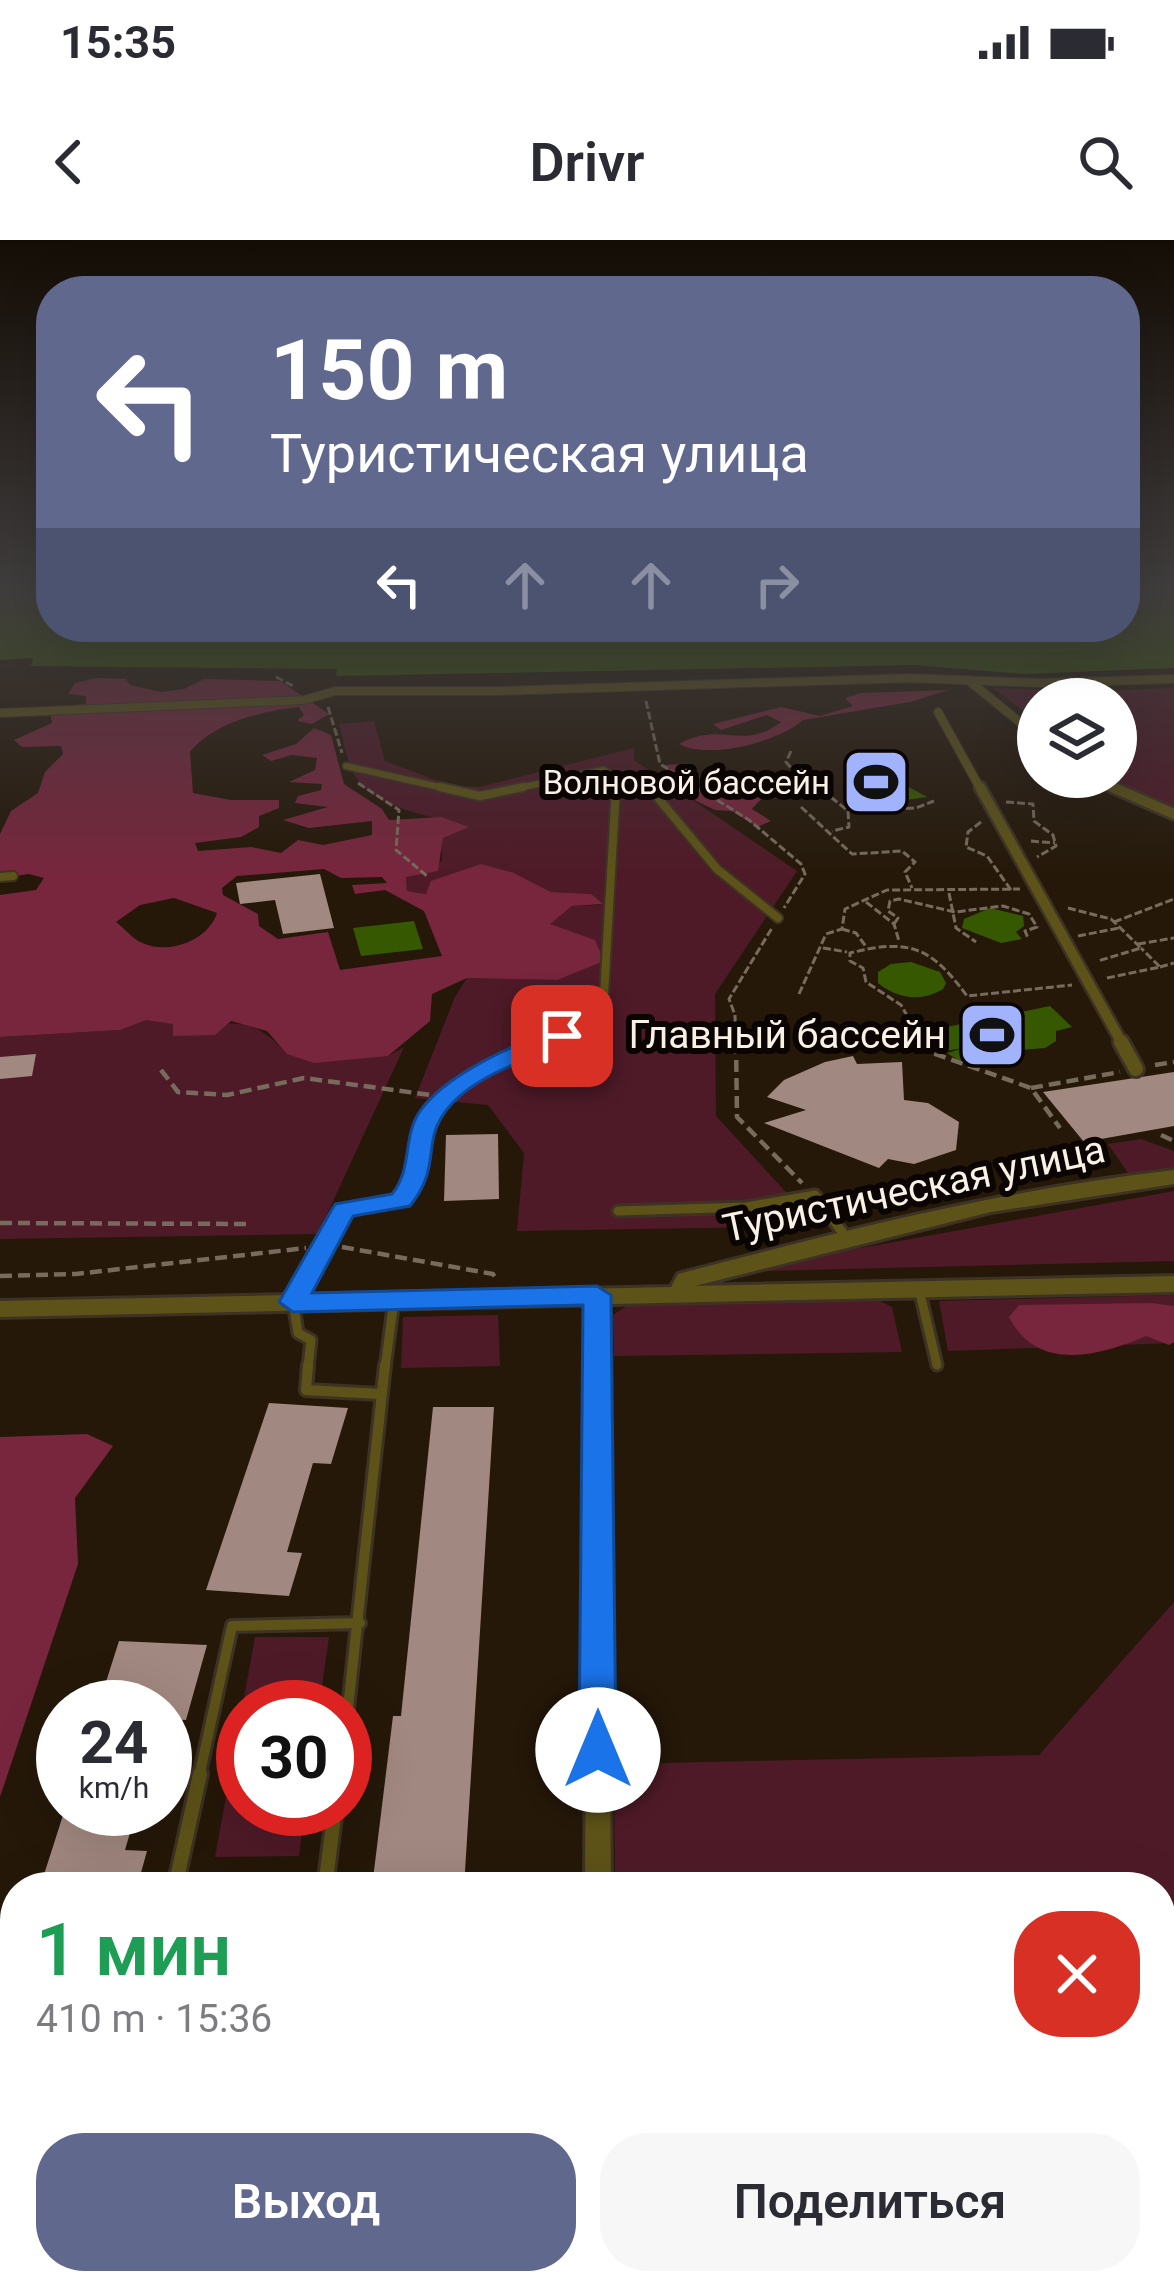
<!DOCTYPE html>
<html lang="ru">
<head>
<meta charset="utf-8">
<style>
	body { margin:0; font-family:Roboto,sans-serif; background:#f7f7f7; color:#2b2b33; height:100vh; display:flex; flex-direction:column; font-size:45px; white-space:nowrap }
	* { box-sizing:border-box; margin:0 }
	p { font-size:39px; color:#7c7c81 }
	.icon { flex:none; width:66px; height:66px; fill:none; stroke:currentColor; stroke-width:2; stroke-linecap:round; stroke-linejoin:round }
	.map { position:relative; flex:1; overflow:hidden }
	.panel { position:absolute; left:0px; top:1632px; width:1176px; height:423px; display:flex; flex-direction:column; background:#fff; border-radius:48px 48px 0 0; box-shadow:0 12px 48px #0002 }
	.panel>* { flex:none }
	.hud { position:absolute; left:36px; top:36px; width:1104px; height:366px; border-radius:48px; box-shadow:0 12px 48px #0002; background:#60688e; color:#fff; overflow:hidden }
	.tools { position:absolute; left:1017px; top:438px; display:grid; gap:24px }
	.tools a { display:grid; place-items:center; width:120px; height:120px; border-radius:50%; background:#fff; box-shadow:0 12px 48px #0002; font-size:60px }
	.speed { position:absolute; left:36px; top:1440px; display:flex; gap:24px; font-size:60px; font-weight:700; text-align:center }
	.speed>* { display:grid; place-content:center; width:156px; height:156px; border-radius:50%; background:#fff; box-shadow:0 12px 48px #0002; line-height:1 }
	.speed small { font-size:30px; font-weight:400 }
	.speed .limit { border:18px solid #d22; background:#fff; color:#111 }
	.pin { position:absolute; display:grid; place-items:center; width:102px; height:102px; color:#fff; margin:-51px; border-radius:24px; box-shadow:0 6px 18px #0006 }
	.me { position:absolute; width:132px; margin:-66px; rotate:0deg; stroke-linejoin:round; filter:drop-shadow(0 0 9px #0008) }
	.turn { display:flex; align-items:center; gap:42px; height:252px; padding:0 36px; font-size:54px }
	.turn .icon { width:156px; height:156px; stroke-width:2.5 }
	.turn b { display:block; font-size:84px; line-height:102px }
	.lanes { display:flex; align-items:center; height:114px; padding:0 36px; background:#0003; justify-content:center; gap:60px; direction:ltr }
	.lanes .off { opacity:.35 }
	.round { display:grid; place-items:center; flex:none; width:126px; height:126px; border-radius:48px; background:#f7f7f7 }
	.overview { display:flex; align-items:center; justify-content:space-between; height:204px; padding:0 36px }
	h1 { font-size:72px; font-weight:600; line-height:90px; color:#1e9e55 }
	.primary-button { display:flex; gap:24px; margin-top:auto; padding:24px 36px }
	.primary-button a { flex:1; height:138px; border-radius:48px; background:#60688e; color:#fff; font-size:48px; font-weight:600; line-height:138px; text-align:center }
	.primary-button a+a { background:#f7f7f7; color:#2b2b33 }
	.status { display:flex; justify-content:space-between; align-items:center; height:84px; padding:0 60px; background:#fff; direction:ltr }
	.status svg { height:33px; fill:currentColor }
	header { display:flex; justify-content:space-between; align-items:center; height:156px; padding:0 36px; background:#fff; font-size:54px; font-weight:600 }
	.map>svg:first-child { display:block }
</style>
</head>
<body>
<div class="status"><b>15:35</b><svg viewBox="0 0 49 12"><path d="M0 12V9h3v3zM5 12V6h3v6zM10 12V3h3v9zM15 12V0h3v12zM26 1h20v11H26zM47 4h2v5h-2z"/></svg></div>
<header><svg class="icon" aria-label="back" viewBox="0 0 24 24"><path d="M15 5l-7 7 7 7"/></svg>Drivr<svg class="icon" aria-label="search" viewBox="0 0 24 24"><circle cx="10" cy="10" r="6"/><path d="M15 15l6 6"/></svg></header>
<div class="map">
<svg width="1174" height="2053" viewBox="0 0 1174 2053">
	<rect width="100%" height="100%" fill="#251809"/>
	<path fill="#4f1a28" d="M993,448L1097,451L1174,448V568L1109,537H1116V459H1038V482Z
		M374,481L385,521L451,546L479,547L634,508V520L797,631L715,754L716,876L817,986L517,991L524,913L488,865L415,858L455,757L467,738L557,740L549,684L572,666L601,665L591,654L551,652L514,633L426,654L407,651L406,637L442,621V598L468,587C432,574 370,571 352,530C346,516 343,499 339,484Z
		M146,779L174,784L173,795C223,783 249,770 287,814L388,816L404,807L318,994L0,999V797L120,790Z
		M1141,899L1174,911V927L1128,933L1108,904Z
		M1174,951V1021L762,1031V1026Z
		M1174,1055V1103L948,1111L939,1061Z
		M878,1060L892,1067L902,1112L614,1116L613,1075L628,1065Z
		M498,1075L500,1126L401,1128L403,1077Z
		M1174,1362V1715L1161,1738V1647H615L614,1524L1039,1515Z
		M255,1397H329L319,1467H243V1569H305L299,1616L215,1617Z
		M670,2040H1057L1066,2053H685Z"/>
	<path fill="#77263d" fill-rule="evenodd" d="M97,438L126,439L130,445L161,452L184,449L204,439L280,441L329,474L312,484L297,481L304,475L299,467C262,471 214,482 190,512L193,553L231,560H279V568L259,576V587L241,597L195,603L198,611L251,607L281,613L298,600L323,605L372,595V581L309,588L283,580L328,567L295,563L298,556L321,550L322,544L289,542L315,530L317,518L292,515L271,521L262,515L296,504L314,488L331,495L344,544L382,569L389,580L441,577L469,587L443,598L438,631L406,637L407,651L426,654L431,641L481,624L514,633L551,652L591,654L603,664L572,666L550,684L595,700L604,721L557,740L467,738L432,754L430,781L388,816L314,823L287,814L267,791L231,781L215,795L173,796V784L146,780L120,790L0,797V655L36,650L44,638L29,634L0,638V594L11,571L38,553L45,532L63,514L61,506L22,507L14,500L52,483L49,468L86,464V456L68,454L75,443ZM324,629L341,638L382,637L387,643L352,645L355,654L385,650L424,671L442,716L340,730L328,692L278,699L259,686L258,674L223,655L222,648L237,636ZM174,658L217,673C208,701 167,716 140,702C132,698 124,688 116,682L140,665Z
		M949,450L910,462L803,480C778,502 709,520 679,504C722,480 742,512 781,482L767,475L721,490L713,484L781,467L820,476L853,466L845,458L861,453Z
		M681,524C702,535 716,549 740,555L746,549L803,539L802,543C784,554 767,549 752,569L771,581L757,587L732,571L715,570L651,539L648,532L669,534L664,525Z
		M1151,1063L1174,1066V1102L1169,1105L1146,1096C1100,1116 1037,1133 1009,1077L1019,1065Z
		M87,1194L113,1206L75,1258L78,1324L0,1557V1197Z
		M1174,1755V2013L1161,2039V1779Z"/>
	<path fill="#365800" d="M0,347H51V387H1125V347H1174V428L1024,434L914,425L336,436L337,429L31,426L33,418L0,420Z
		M883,521L896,540L927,557L879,564L847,562L855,543L843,524Z
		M990,668L1023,676L1024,686L1016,692L1022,699L1001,703L962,688L964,679Z
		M414,681L423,709L361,716L353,688Z
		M911,722L940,732L946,743L943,749C922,762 897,759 878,743V732L891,724Z
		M1050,766L1072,787L1056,791V801L1045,808L1008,811L1005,806L1021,796L986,803L999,808L990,821L958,820L947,813L964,808L944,811L927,791Z"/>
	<path fill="#a18880" d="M320,634L334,688L283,694L275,660L240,664L236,643Z
		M36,814L32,836L0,839V817Z
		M853,816L857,824L902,822L904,860L928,863L959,882L956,910L914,924L888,919L879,928L764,883L806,870L767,857L784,840L825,822Z
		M1174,832V886L1084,902L1043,852Z
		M498,894L499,959L444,961L446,895Z
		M269,1163L348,1168L331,1224L313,1223L287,1312L302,1313L289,1356L206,1350Z
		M433,1167H494L464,1647H372L393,1476H401Z
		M119,1401L207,1405L186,1480L165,1479V1467H98Z
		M65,1569H137L125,1610L147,1611L137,1647H40Z"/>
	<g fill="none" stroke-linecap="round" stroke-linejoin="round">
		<defs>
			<path id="service-far4" d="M346,526L453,550
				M635,538L653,550
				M509,550L603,530L616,538L615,550"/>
			<path id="service-far3" d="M440,547L480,556L523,547
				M649,547L717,629L778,678
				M0,637L13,636
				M539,805L587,782L604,755L616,547"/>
			<path id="service-far2" d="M618,971L746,967L815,955L848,1000
				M919,1049L937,1125
				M308,1128L311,1100L298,1093L293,1062L344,970L400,960L416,941L428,878L466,840L545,802
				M385,1128L394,1060"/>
			<path id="service-far1" d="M308,1125L306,1150L380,1154
				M345,1496L385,1125
				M199,1537L232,1386L360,1383"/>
			<path id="service" d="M175,1647L200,1534
				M325,1647L335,1569
				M299,2053L300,2040"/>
			<path id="pedestrian-far2" d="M968,440L1038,497
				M938,472L981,550
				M0,473L304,460L335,451H498L910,438L1040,443L1174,439
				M1089,537L1119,550"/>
			<path id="pedestrian-far1" d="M980,547L1123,805
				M1112,547L1174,574"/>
			<path id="pedestrian" d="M1121,802L1136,829"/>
			<path id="minor" d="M597,1050L606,1056L611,1647H585L588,1056Z
				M587,2040H661L666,2042L670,2053H586L584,2048Z"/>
			<path id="tertiary" d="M1174,930V944L991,972L695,1046L1174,1036V1052L0,1077V1061L671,1047L678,1034C842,991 1006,949 1174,930Z"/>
		</defs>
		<use href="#service-far4" stroke="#3e3224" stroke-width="9"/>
		<use href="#service-far3" stroke="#3e3224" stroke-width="12"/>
		<use href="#service-far2" stroke="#3e3224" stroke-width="15"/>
		<use href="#service-far1" stroke="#3e3224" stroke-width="16"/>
		<use href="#service" stroke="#3e3224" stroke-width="20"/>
		<use href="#pedestrian-far2" stroke="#3e3224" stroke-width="10"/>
		<use href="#pedestrian-far1" stroke="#3e3224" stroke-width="15"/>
		<use href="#pedestrian" stroke="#3e3224" stroke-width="20"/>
		<use href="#minor" stroke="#3e3224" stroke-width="6"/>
		<use href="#tertiary" stroke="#3e3224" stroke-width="6"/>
		<path stroke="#766b5d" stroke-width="3" stroke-dasharray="8 3" stroke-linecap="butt" d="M276,437L293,446
			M646,461L660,524L749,580L801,624L805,634L784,668
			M328,467L342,513
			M791,511L786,522L798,536L813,540L805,547L807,554L832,558L848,571L849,587L832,591
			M717,527L748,546L798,536
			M358,543L399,570L396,610L427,636
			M1006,562L1033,564L1034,581L1053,595L1056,606L1037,617
			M801,567L852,614L902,611L915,622L905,632L912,648
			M851,571L916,568L934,561
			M981,582L968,592L966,607L987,616L1011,650
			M1031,601L1055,603
			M949,653L956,688L976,702
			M866,662L894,684L899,701
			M1068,668L1111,679L1141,708L1098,721
			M1114,682L1174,659
			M894,684L898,678L888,671L890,661L899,659L955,672L1003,666L1029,674L1037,687L1025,691L1028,698
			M842,689L856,693L867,708
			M1078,696L1119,688
			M1138,704L1174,698
			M823,708L847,712
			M1160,727L1174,723
			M1107,738L1160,727L1141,708
			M799,754L826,694L842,689L845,669L887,650L1020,649
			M736,805L735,775L729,759L772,688
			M924,805L901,765L866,742L863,728L850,721V713C910,698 931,707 967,756L1072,745"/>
		<path stroke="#766b5d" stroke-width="4.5" stroke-dasharray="12 6" stroke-linecap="butt" d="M736,802L737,877L802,943
			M922,802L927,811L1031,848L1060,888
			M1155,825L1174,822
			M161,830L178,852L227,855L304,838L431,855
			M1031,848L1120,832
			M1161,895L1174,901
			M0,983L248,984
			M342,1007L493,1034L497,1041
			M0,1036L76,1034L306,1008"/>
		<use href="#service-far4" stroke="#5d5318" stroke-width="6"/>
		<use href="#service-far3" stroke="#5d5318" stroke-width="8"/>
		<use href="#service-far2" stroke="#5d5318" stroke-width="9"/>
		<use href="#service-far1" stroke="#5d5318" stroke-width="10"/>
		<use href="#service" stroke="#5d5318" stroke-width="14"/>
		<use href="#pedestrian-far2" stroke="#5d5318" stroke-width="8"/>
		<use href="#pedestrian-far1" stroke="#5d5318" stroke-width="10"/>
		<use href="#pedestrian" stroke="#5d5318" stroke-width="14"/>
		<use href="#minor" fill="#5d5318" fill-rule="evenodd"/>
		<use href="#tertiary" fill="#5d5318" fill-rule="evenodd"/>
	</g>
	<linearGradient id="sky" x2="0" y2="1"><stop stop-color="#140d05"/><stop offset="0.55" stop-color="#403d3e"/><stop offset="1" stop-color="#403d3e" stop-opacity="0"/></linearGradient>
	<rect width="1174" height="634" fill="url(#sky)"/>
	<path fill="#1a73e8" stroke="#114b97" stroke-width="3" d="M562,789L574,796L571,800C529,820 466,836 441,878C424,907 440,928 410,966L353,976L312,1053L597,1046L611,1055L616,1510L611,1522L598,1526L585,1522L579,1510L583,1065L293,1072L279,1062L335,964L392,954C412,930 403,899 418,874C443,835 519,801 562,789Z"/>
	<defs>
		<symbol id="stadium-square" viewBox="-11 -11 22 22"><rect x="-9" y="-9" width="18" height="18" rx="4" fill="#a1b3fd" stroke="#0a0502"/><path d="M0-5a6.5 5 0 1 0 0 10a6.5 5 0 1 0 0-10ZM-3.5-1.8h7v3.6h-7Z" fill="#111"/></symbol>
	</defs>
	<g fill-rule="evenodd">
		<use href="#stadium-square" x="838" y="504" width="76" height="76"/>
		<use href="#stadium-square" x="954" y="757" width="76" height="76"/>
	</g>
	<g text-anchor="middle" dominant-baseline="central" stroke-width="12" stroke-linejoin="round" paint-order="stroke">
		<g font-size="33" fill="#f9f0e6" stroke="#0a0502" text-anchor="end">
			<text x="830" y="542">Волновой бассейн</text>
		</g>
		<g font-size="39" fill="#f9f0e6" stroke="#0a0502" text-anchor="end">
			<text x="946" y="795">Главный бассейн</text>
		</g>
		<g font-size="39" fill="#f9f0e6" stroke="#0a0502">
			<text transform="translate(914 949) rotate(-12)">Туристическая улица</text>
		</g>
	</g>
</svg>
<div class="tools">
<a><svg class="icon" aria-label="layers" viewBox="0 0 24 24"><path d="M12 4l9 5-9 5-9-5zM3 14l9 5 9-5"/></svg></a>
</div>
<div class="speed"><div>24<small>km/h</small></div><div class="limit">30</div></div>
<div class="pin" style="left:562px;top:796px;background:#d93025"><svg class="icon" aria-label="arrive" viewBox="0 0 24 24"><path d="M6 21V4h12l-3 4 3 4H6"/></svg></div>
<svg class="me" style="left:598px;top:1510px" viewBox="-20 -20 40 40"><circle r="19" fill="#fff"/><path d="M0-13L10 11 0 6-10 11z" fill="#1a73e8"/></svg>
<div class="hud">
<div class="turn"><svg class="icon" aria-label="left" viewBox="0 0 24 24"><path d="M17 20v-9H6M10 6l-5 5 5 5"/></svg><div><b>150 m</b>Туристическая улица</div></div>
<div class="lanes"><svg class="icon" aria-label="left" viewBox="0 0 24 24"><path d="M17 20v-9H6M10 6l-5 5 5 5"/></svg><svg class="icon off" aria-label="ahead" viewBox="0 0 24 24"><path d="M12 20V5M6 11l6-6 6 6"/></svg><svg class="icon off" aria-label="ahead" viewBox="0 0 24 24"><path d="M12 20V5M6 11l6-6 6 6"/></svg><svg class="icon off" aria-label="right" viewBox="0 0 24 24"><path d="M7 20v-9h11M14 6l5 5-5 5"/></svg></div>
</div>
<section class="panel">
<div class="overview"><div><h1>1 мин</h1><p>410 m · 15:36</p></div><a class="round" style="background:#d93025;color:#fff"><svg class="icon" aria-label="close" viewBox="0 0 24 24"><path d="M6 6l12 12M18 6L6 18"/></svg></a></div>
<div class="primary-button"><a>Выход</a><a>Поделиться</a></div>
</section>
</div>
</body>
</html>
